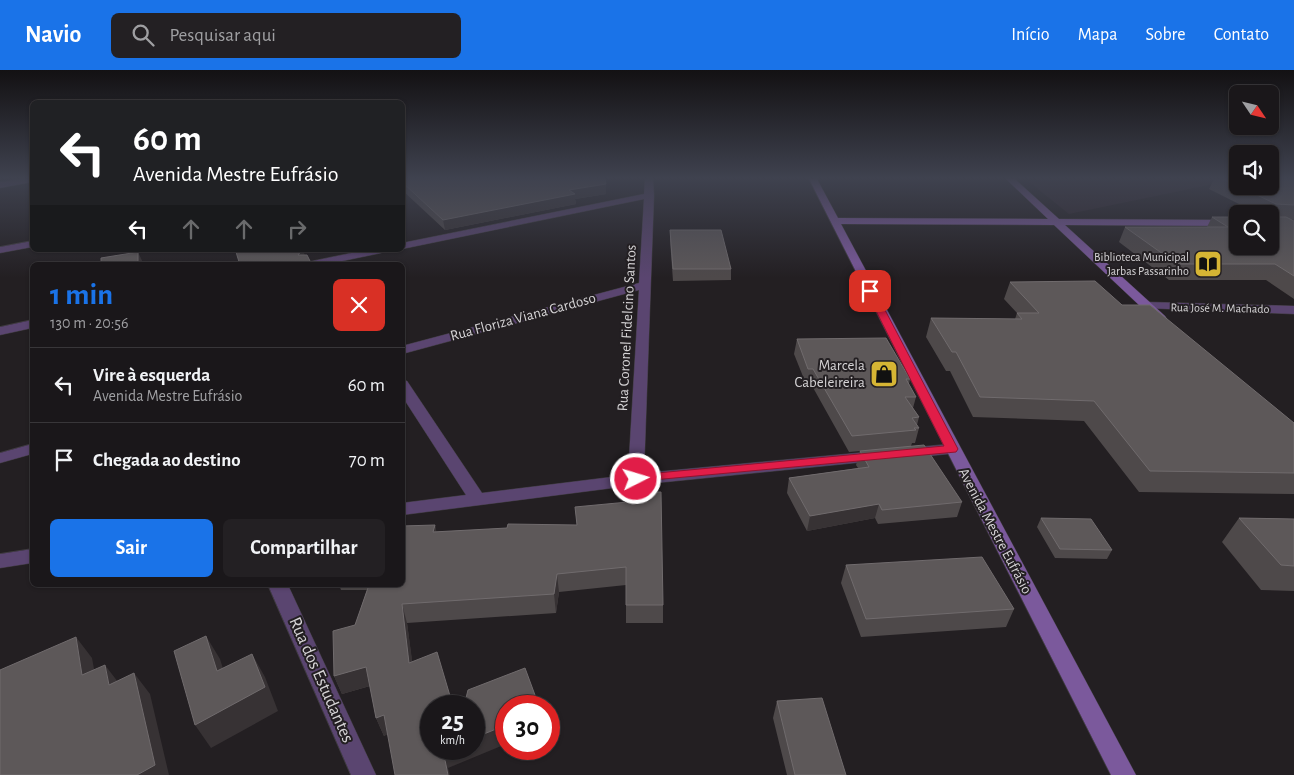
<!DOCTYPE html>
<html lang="pt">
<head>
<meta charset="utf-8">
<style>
	body { margin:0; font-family:"Alegreya Sans",sans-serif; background:#232023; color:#f1f3f6; height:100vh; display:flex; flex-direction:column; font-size:19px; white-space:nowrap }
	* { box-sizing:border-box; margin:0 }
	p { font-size:16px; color:#9f9fa2 }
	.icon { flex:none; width:28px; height:28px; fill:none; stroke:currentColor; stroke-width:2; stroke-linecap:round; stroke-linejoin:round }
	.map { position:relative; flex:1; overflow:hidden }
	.drawer { position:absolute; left:30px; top:192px; width:375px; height:325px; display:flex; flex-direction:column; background:#1a171a; border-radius:8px; box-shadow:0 1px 4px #0004,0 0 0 1px #383639 }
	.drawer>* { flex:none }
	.hud { position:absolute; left:30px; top:30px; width:375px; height:152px; border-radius:8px; box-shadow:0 1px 4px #0004,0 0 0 1px #383639; background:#202124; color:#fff; overflow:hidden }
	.needle { width:32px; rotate:125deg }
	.tools { position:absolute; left:1229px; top:15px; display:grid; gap:10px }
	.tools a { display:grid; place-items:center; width:50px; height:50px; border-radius:8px; background:#1a171a; box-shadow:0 1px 4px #0004,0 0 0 1px #383639; font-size:25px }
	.speed { position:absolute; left:420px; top:625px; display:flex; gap:10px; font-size:25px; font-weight:700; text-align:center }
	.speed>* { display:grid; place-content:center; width:65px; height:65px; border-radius:50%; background:#1a171a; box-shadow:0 1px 4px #0004,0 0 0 1px #383639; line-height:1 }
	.speed small { font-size:12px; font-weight:400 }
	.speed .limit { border:8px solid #d22; background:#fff; color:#111 }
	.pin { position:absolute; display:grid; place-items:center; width:42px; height:42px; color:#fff; margin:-21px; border-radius:10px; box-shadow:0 2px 8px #0006 }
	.me { position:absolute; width:55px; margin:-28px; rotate:85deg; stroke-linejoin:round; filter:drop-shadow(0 0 4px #0008) }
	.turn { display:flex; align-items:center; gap:18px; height:105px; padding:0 20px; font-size:22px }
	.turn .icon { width:65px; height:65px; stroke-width:2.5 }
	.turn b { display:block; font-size:35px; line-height:42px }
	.lanes { display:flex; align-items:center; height:48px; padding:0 20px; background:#0003; justify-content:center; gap:25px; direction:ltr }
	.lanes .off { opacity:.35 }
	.round { display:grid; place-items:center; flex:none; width:52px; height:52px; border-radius:8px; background:#232023 }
	.summary { display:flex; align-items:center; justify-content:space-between; height:85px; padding:0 20px }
	h1 { font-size:30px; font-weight:700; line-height:38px; color:#1a73e8 }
	.cta { display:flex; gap:10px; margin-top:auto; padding:10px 20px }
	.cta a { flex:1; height:58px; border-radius:8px; background:#1a73e8; color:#fff; font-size:20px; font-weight:700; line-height:58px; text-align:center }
	.cta a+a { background:#232023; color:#f1f3f6 }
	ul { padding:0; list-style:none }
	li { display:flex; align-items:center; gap:15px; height:75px; padding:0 20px; border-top:1px solid #383639 }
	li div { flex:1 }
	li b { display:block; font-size:19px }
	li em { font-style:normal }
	header { display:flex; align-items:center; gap:30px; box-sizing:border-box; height:70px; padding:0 25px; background:#1a73e8; color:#fff }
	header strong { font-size:24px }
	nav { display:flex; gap:28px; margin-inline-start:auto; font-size:18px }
	.search { width:350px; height:45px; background:#232023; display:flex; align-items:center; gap:12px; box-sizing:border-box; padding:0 18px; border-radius:8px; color:#9f9fa2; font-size:19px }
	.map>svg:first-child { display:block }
</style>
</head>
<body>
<header>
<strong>Navio</strong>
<div class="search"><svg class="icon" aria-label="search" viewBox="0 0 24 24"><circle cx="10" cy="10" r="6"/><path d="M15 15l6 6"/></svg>Pesquisar aqui</div>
<nav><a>Início</a><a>Mapa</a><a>Sobre</a><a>Contato</a></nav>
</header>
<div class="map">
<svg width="1294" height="705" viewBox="0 0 1294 705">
	<rect width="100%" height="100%" fill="#231f22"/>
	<path fill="#2f262e" d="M1039,109H1238L1069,144L1028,111Z"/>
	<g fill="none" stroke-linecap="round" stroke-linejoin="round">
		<defs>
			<path id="street" d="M21,109H32V112L0,118V112Z
				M645,109H653L654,125L644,403L878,381L884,382L886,386L884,390L636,415L402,445V433L466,425L402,326V310L407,311L482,423L628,405L639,220L402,284V276L639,213L644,129L402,179V173L644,124Z
				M32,171V177L0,183V177Z
				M366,180H386L381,183L323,195H303L308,192Z
				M1147,232L1294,236V244L1143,238L1141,236Z
				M32,250V258L0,265V257Z
				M32,374V384L0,393V383Z
				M952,374L960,379L958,383L908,388L902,387L900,383L902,379L908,378Z
				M32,479V493L0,498V484Z
				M268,515H288L376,705H351Z"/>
			<path id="secondary" d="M809,109H817L838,148L1048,149L1006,109H1015L1059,149L1238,150V156L1065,155L1165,246L1167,249L1161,253L1157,252L1054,155L841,154L1136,705H1111Z"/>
		</defs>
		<use href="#street" stroke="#3f3c3f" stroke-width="1"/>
		<use href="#secondary" stroke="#3f3c3f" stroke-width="1"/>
		<use href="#street" fill="#5a4570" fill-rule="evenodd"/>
		<use href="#secondary" fill="#7b599c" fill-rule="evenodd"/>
	</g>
	<path fill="#4e494a" d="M402,109L606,124L575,129L576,134L445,160L402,120Z
		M1214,109H1294V150L1290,149L1294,151V229L1266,210H1169L1119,172L1125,157H1207L1212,147L1270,176V144H1259L1209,119Z
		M670,160L731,199V210L673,211L670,170Z
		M1010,212L1122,235L1294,353V424L1139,422L1084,351L973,347L950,301H946L926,267L931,248L1015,249L1017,243L1004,229Z
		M797,269L910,309L909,314L916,327L913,338L919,347L917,355L919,358L915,373H912L911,376L962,432L957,447L878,454L875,448L807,461L787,423L789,408L858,398L856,395L860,381L849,382L811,314H806L794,284Z
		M575,437L663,535V553H626V515L559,522L556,543L407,553L412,592L448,698L387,664L384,666L376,648L370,616L342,624L334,606L355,555L367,520H341L339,515H402L435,455L436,462L577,455Z
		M1041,448L1112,480L1107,489L1055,488L1037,457Z
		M1239,448L1294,449V521L1261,520L1222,472Z
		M846,495L1014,539L1006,557L861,567L841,513Z
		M777,631L846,705H787L773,648Z"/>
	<path fill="#373234" d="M606,114V124L575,129L576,134L445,160L443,150L569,120Z
		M302,180H303L307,191L298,185Z
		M138,182L144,195H138Z
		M879,434L875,448L807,461L810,446Z
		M435,455L439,473L433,462Z
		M557,504L559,522L556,543L554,524Z
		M402,534L407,553L415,611L409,593Z
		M206,566L220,589L231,624L217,601Z
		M76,567L92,588L99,626L82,605Z
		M252,584L265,607L278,641L211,678L195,655Z
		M105,595L121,616L109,615Z
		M366,597L373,615L342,624L334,606Z
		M134,603L150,624L169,705H137Z
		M384,645L391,663L384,666L376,648Z
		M506,655V674L448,698L450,705H448L443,680L447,679H474V668Z"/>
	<path fill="#5d5859" stroke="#706b6d" d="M402,109H605L606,114L569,120L575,124L443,150L402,112Z
		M1223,109H1238V116Z
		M1270,109H1294V135L1276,134L1238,116H1270Z
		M1212,147H1238V176H1270V147H1286L1294,151V206L1275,194H1177L1125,157H1228Z
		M670,160H721L731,199H673Z
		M245,180H302L298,185H307L312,195H240L236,182Z
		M138,182V195H101V188Z
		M1095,211L1122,235H1150L1294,353V403L1150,401L1094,331L980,327L956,282H952L931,248L1022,249L1017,243H1039L1010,212Z
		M886,268L910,309H906L916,327H905L919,347L912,348L919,358H914L916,360L852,366L813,299H808L797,269Z
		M924,375L962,432L882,440L879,434L810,446L789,408L869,397L860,381Z
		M628,422H661L663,535H626V497L557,504L554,524L402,534L409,593L437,582L453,636H431V679H447L443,680L448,705H395L384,645L376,648L366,597L334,606L333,561L355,555L369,515H402V456L435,455L433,462L507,458L508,454L577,455L575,437L628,432Z
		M1041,448L1091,449L1112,480L1060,479Z
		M1239,448L1294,449V496L1281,495Z
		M982,487L1014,539L866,549L846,495Z
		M206,566L217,601L252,584L265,617L195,655L174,581Z
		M76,567L82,605L105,595L109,615L134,603L155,695L137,705H0V600Z
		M525,598L539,636H506V655L474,668V636H464L468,620Z
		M822,628L846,705H795L777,631Z"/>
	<linearGradient id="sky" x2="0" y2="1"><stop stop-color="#131113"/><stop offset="0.52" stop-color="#3f424f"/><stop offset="1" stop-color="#3f424f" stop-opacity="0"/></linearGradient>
	<rect width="1294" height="208" fill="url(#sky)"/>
	<path fill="#e11d48" stroke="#92132f" d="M867,219L875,221L958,379L956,382L631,412L629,409L636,405L944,376L866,221Z"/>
	<defs>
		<symbol id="library-square" viewBox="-11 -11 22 22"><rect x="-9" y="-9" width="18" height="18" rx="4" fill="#d6b534" stroke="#231f22"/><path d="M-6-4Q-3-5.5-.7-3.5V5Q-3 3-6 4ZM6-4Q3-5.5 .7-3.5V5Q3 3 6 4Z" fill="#111"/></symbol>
		<symbol id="shop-square" viewBox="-11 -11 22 22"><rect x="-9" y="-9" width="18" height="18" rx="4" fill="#d6b534" stroke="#231f22"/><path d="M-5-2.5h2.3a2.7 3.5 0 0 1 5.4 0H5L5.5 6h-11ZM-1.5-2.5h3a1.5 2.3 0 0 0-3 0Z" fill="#111"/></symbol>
	</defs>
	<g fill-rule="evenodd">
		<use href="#library-square" x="1192" y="178" width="32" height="32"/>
		<use href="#shop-square" x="868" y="288" width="32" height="32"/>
	</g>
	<g text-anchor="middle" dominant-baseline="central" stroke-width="4" stroke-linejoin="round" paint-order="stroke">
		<g font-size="12" fill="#d5d3d5" stroke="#231f22" text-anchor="end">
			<text x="1189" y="187">Biblioteca Municipal<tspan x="1189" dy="14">Jarbas Passarinho</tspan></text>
		</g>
		<g font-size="12" fill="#d5d3d5" stroke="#231f22">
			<text transform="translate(1220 238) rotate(1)">Rua José M. Machado</text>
		</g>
		<g font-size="15" fill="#d5d3d5" stroke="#231f22">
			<text transform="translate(523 247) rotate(-15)">Rua Floriza Viana Cardoso</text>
			<text transform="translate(627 258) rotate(-87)">Rua Coronel Fidelcino Santos</text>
			<text transform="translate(995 461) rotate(62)">Avenida Mestre Eufrásio</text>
		</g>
		<g font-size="15" fill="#d5d3d5" stroke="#231f22" text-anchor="end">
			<text x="865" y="295">Marcela<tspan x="865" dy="17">Cabeleireira</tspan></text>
		</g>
		<g font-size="18" fill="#d5d3d5" stroke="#231f22">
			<text transform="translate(321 610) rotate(66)">Rua dos Estudantes</text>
		</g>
	</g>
</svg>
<div class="tools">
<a><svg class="needle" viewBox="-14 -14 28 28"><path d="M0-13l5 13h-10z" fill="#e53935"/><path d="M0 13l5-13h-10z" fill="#9f9fa2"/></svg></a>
<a><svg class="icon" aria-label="sound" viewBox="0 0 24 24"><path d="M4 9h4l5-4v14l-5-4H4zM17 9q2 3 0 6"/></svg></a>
<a><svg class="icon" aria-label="search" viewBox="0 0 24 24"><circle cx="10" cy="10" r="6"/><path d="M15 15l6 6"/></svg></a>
</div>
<div class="speed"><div>25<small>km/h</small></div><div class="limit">30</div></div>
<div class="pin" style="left:870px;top:221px;background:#d93025"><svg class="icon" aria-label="arrive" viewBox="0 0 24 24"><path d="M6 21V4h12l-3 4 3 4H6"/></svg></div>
<svg class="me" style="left:636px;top:409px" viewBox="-20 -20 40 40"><circle r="17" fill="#e11d48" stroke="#fff" stroke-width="3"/><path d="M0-11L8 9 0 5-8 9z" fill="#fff"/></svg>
<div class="hud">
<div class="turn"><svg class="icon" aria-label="left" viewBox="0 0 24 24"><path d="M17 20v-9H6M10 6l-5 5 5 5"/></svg><div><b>60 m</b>Avenida Mestre Eufrásio</div></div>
<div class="lanes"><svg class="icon" aria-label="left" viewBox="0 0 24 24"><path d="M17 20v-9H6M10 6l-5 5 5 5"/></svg><svg class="icon off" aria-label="ahead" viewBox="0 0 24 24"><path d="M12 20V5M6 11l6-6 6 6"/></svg><svg class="icon off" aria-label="ahead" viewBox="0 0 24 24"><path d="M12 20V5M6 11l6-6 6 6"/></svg><svg class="icon off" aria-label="right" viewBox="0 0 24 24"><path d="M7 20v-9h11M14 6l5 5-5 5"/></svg></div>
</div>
<section class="drawer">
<div class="summary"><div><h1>1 min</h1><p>130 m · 20:56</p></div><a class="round" style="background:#d93025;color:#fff"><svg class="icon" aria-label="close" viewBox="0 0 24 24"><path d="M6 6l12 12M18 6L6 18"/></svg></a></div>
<ul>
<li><svg class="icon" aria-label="left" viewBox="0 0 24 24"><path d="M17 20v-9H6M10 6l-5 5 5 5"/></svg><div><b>Vire à esquerda</b><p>Avenida Mestre Eufrásio</p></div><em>60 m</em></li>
<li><svg class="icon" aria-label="arrive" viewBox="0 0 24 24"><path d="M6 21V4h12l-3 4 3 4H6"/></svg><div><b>Chegada ao destino</b></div><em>70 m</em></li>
</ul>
<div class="cta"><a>Sair</a><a>Compartilhar</a></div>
</section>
</div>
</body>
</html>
